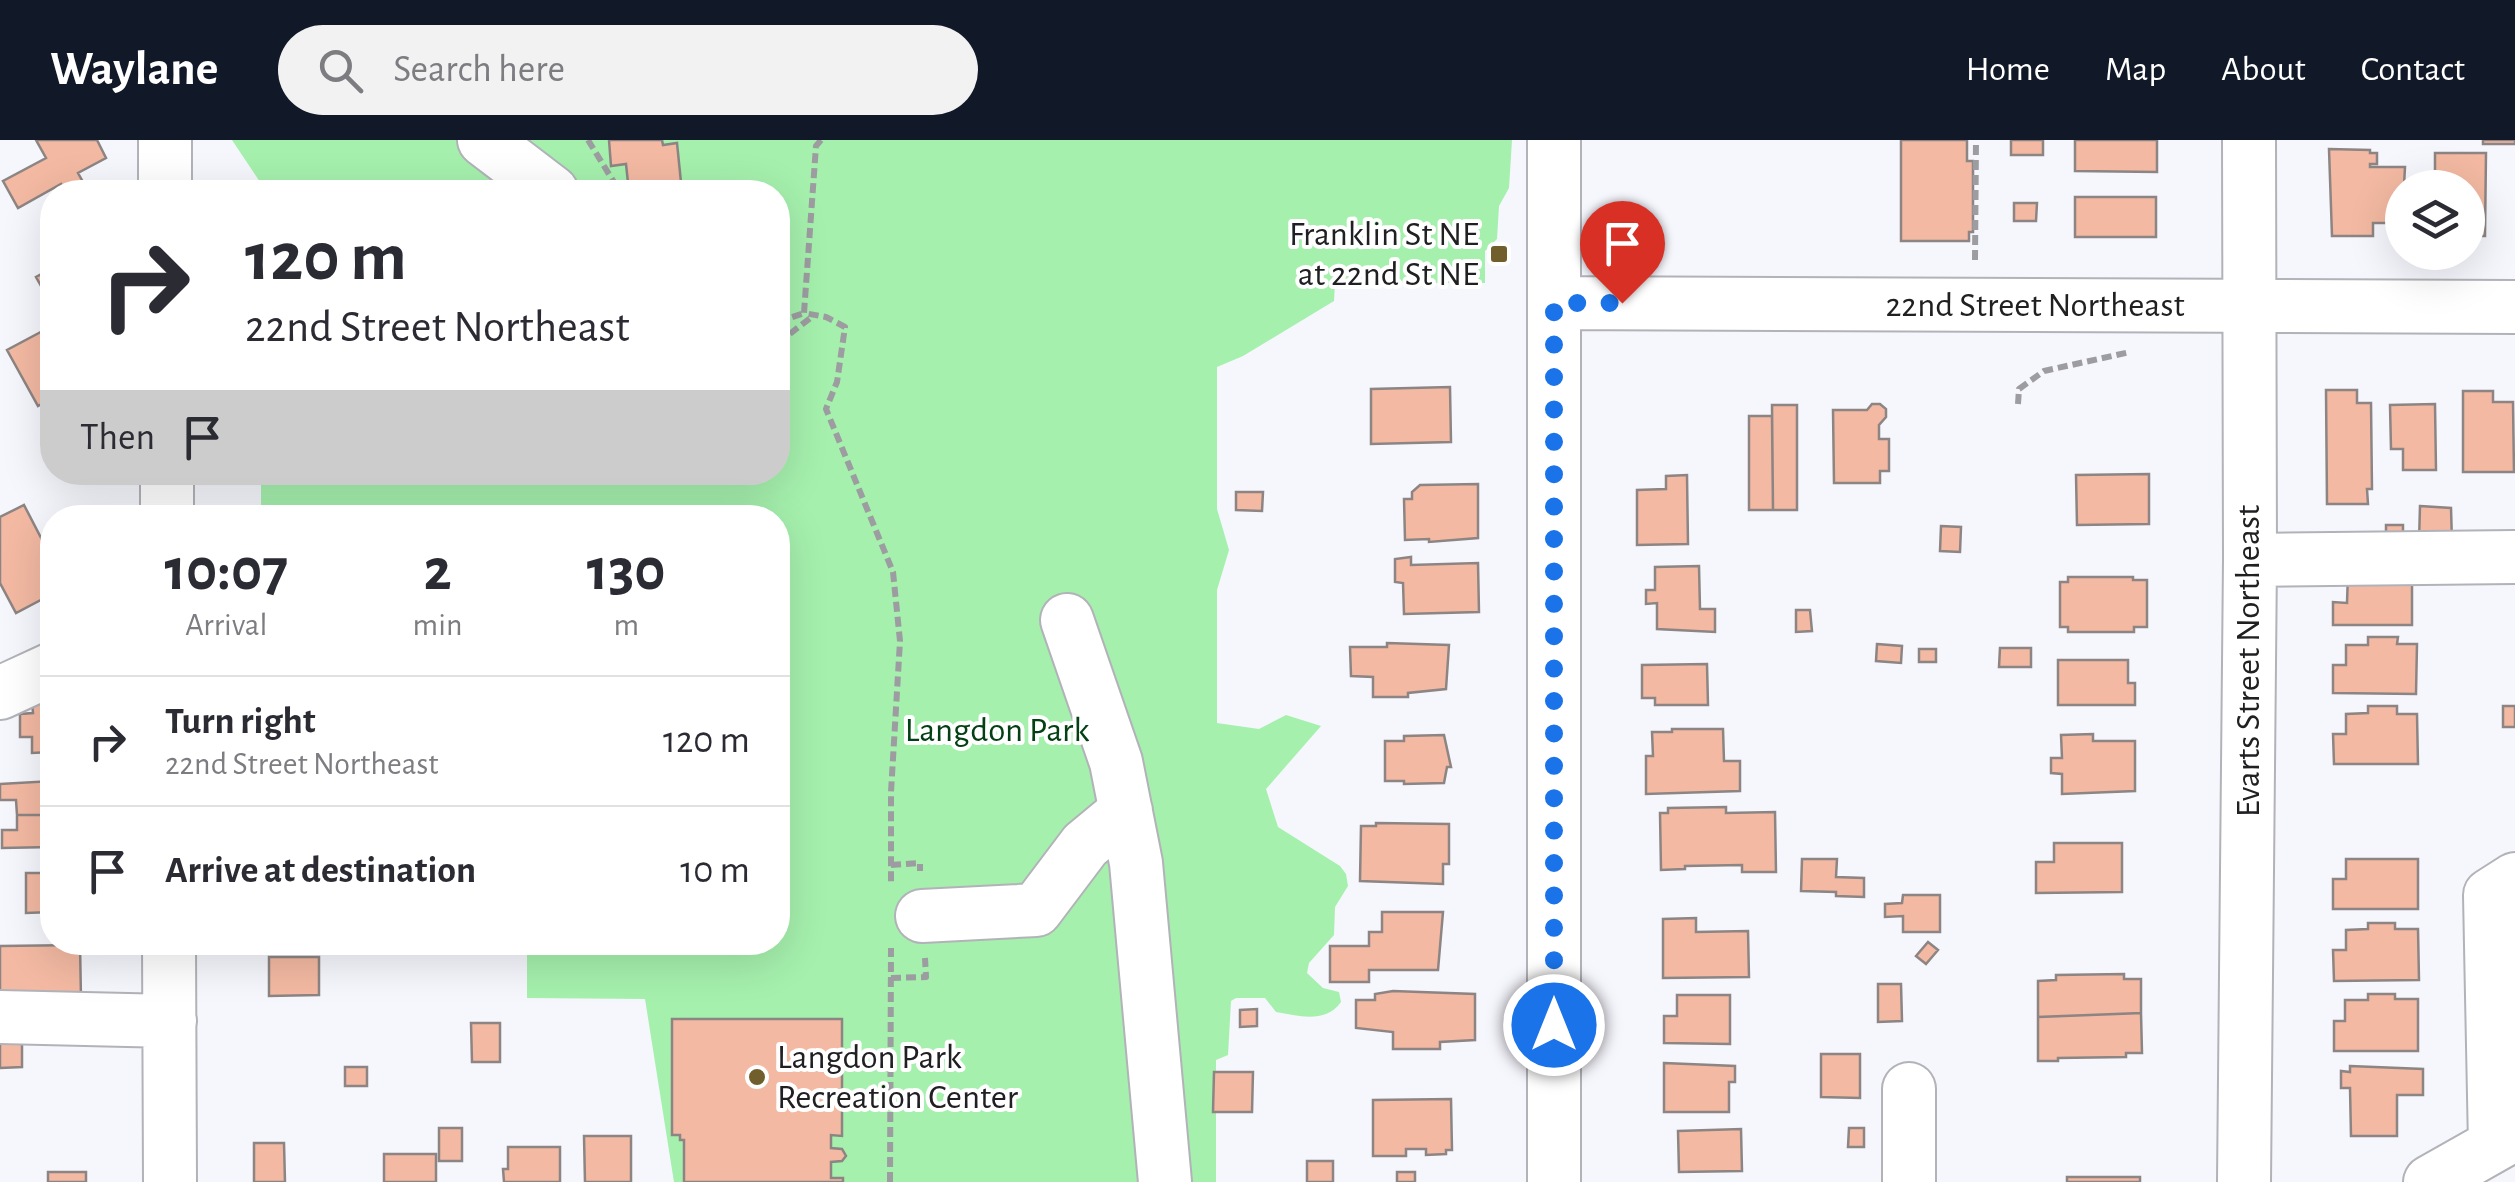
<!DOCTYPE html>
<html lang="en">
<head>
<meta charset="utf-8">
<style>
	body { margin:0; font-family:"Alegreya Sans",sans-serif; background:#f2f2f3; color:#2b2b33; height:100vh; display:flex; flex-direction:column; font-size:38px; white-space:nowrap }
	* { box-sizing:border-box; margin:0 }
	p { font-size:32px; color:#7c7c81 }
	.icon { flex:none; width:55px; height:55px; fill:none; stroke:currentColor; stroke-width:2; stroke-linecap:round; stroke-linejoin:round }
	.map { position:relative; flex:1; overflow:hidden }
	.details { position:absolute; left:40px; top:365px; width:750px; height:450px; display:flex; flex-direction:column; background:#fff; border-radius:40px; box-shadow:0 10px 40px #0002 }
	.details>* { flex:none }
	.hud { position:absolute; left:40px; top:40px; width:750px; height:305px; border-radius:40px; box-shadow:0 10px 40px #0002; background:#fff; color:#2b2b33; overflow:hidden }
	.tools { position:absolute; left:2385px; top:30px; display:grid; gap:20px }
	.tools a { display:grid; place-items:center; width:100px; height:100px; border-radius:50%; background:#fff; box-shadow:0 10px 40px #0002; font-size:50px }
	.pin { position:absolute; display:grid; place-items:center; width:85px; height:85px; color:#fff; margin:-102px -42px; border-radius:50% 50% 50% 0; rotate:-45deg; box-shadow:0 0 10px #0007 }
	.pin .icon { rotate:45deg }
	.me { position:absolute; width:110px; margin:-55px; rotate:0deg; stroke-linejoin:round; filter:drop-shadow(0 0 8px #0008) }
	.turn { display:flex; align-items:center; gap:35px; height:210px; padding:0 40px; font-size:45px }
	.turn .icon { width:130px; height:130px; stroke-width:2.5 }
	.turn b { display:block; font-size:70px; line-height:85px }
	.then { display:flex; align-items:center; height:95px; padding:0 40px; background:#0003; gap:20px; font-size:38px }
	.eta { display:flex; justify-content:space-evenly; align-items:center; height:170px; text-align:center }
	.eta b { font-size:60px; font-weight:600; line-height:70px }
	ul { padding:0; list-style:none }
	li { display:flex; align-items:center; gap:30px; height:130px; padding:0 40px; border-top:2px solid #e1e1e2 }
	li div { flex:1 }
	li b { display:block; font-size:38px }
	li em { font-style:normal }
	header { display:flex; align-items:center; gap:60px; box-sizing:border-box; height:140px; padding:0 50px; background:#111827; color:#fff }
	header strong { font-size:48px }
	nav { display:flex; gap:55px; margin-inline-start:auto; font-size:35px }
	.search { width:700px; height:90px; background:#f2f2f3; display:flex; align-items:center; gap:25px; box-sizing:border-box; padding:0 35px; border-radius:55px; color:#7c7c81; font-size:38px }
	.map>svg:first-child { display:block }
</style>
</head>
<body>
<header>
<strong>Waylane</strong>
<div class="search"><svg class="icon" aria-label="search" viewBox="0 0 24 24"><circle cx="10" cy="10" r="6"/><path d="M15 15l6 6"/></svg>Search here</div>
<nav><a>Home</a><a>Map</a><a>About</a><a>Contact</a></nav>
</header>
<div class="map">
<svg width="2515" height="1042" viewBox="0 0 2515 1042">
	<rect width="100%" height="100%" fill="#f6f6fd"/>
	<path fill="#a5f0ad" d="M232,0H1512L1509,48L1499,66L1497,99L1485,111V143H1335L1334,161L1243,216L1217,227V369L1229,410L1217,450V583L1259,589L1286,575L1321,586L1266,649L1278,687L1340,726L1346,734L1348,746L1335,767L1334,795L1309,823L1307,833L1323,848L1339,852L1341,862C1325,884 1299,876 1276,872L1265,858H1236L1231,861L1228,915L1216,920V1042H674L645,859L527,858V803L778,802V378L261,377V333L778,332V52H262V45Z"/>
	<path fill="#f3b9a2" stroke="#8c8583" stroke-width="2.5" d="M36,0H97L106,18L78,33L83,42L65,51L61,44L18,68L3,41L46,18Z
		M609,0H662L663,5L677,3L682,52H629L626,24L611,26Z
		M1901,0H1967V21H1973V92H1969V101H1901Z
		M2011,0H2043V15H2011Z
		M2075,0H2157V32L2075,31Z
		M2483,0H2515V4H2483Z
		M2329,9L2370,10V13H2377V24H2370V27H2405L2402,83H2373V96H2332Z
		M2435,13H2486L2485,96H2468V48H2429V34H2435Z
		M2075,57H2156V97H2075Z
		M2014,63H2037L2036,81H2014Z
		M49,130L52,135L50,162L36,137Z
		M52,186V258L38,266L7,210Z
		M1450,247L1451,302L1371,304V249Z
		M2326,250H2357V263H2371L2372,349H2367L2368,364H2327Z
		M2463,251H2493V262H2513L2514,332H2463Z
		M1872,264H1880L1886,269V277L1879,285V299H1889V331H1880V343H1834L1833,270H1867Z
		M2435,264L2436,330H2403V309H2391L2390,265Z
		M1772,265H1797V370H1773Z
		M1749,276H1772L1773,370H1749Z
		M2149,334V384L2077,385L2076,335Z
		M1687,335L1688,404L1637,405V350L1666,349V336Z
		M1478,344V398L1429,402V399L1405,400L1404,359H1412V352L1420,345Z
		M1236,352H1263L1262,371L1236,370Z
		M24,365L52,419V454L16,473L0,443V377Z
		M2420,366L2451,368L2452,402H2419Z
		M2386,385H2403V399H2386Z
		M1941,386L1961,387L1960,412L1940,411Z
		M1411,417V425L1478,423L1479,472L1404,474L1403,443L1395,442V419Z
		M1699,426L1700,469H1715V492L1657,489V463L1646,464V450H1655V427Z
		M2348,433H2412V485H2333V462L2347,463Z
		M2068,437H2133V440H2147V487H2134V492H2068V487H2060V442H2068Z
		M1796,470H1810L1812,491L1796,492Z
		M2368,497H2398L2397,504H2417L2416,554L2333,553V525H2346V505H2368Z
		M1387,503L1449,505L1446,549L1408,553V557H1373V537L1351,536L1350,507H1387Z
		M1877,504L1902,506L1901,523L1876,521Z
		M2000,508H2031V527H1999Z
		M1919,509H1936V522H1919Z
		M2058,520H2128V543H2135V565H2058Z
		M1707,524L1708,565H1655V558H1642V525Z
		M32,561H52V612L32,613V597H20V574L33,573Z
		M2368,566H2397V574H2417L2418,624H2334L2333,594H2346V574L2368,573Z
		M2503,566H2515V587H2503Z
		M1672,589H1723L1724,621H1740V651L1646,654V616H1653L1652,592H1672Z
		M2093,594V601H2135V651L2062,654V634L2051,633V618H2062L2061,595Z
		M1444,595L1451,627H1447L1444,643L1404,644V641H1385V601H1404V596Z
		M52,641V675H17L16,660H0V644Z
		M1726,667V673L1775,672L1776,732H1742V725L1685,726V729L1661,730L1660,673H1668V668Z
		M17,675H52V707L2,708V690H17Z
		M1376,683L1449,684V724H1443V744L1360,741L1361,686H1376Z
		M2054,703H2122V752L2036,753V722H2054Z
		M1802,719H1837L1836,737L1864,738V757L1836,756V752L1801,751Z
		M2346,719H2418V769H2333V739H2346Z
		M26,733H52V772L26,773Z
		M1903,755H1940V792H1903V776L1885,777V764L1902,763Z
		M1382,772H1443L1438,830H1369V842H1330V806H1369V792H1382Z
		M1696,778V792L1748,791L1749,837L1663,838V779Z
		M2368,783H2395V789H2418L2419,840L2334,841L2333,810H2346V790L2368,789Z
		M1928,802L1938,810L1926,824L1916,816Z
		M80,805L81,859L0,860V806Z
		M269,817H319V855L269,856Z
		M2124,834V839H2141V873L2038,877V841L2056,840V835Z
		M1878,844H1901L1902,881L1878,882Z
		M1393,851L1475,854V900L1440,902V909H1393V892L1356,888V860H1375V854Z
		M2368,854H2395V859H2418V911H2334V881H2345V860H2368Z
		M1677,855H1730V904L1664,903V876H1677Z
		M1257,869V886L1240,887V870Z
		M2141,873L2142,913H2126V917L2058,918V921H2038V877Z
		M672,879H842V996L831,995V1008L842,1009L846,1016L842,1021L831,1022V1038H843V1042H684V1000H680V995H672Z
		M471,883H500V922H472Z
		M0,892H22V927L0,928Z
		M1821,914H1860V958L1821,957Z
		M1664,923L1735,926V942H1729V972H1664Z
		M2350,926L2423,929V955H2397V996H2351L2350,948H2341V931L2350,932Z
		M345,927H367V946H345Z
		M1214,932H1253L1252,972H1213Z
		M1451,959L1452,1010H1446V1014L1426,1015V1009H1406V1016H1373V960Z
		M439,988H462V1021H439Z
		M1849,988H1864V1007H1848Z
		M1741,989L1742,1031L1679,1032L1678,991Z
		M584,996H631V1042H585Z
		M254,1003H284L285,1042H254Z
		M508,1007H560V1042H504L503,1029H508Z
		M384,1014H436V1042H384Z
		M1307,1021H1333V1042H1307Z
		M48,1032H86V1042H48Z
		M1397,1032H1415V1042H1397Z
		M2067,1037H2140V1042H2067Z"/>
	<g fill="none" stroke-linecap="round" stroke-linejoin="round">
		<defs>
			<path id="minor" d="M165,0V52
				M484,0L552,52
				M1554,163L2515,167
				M167,332V378
				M2250,420L2515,417
				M1067,480L1116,622L1136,723L1165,1042
				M0,553L52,529
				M922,776L1036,770L1085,705L1126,671
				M169,802L170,1042
				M0,877L170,881
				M2495,1005L2490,755L2515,739
				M1554,1042V0
				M1909,1042V949
				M2244,1042L2250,420L2249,0
				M2430,1042L2515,994"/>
		</defs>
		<use href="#minor" stroke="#b2b2b9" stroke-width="56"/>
		<path stroke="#9c9ca1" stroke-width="6" stroke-dasharray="10 5" stroke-linecap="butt" d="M588,0L620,52
			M821,0L816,6L804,173L826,177L845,187L837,242L826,269L893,432L900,501L891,652V745
			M1975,120L1976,0
			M778,182L804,173
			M778,203L813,176
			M2018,264L2019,249L2044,231L2130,212
			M891,725L920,723V731
			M891,838L926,837L925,818
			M890,1042L891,808"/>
		<use href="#minor" stroke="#fff" stroke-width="52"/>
	</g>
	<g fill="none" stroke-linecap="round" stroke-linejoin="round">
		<path stroke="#1a73e8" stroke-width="18" stroke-dasharray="0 32.4" d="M1554,885V163H1622"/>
	</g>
	<g fill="#705f2d" stroke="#fff" stroke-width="4">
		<rect x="1489" y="104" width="20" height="20" rx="5"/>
		<circle cx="757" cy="937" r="10"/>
	</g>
	<g text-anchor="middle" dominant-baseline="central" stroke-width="8" stroke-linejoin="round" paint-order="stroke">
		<g font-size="35" fill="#202023" stroke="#fff" text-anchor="end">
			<text x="1479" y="94">Franklin St NE<tspan x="1479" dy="40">at 22nd St NE</tspan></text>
			<text x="777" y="917" text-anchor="start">Langdon Park<tspan x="777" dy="40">Recreation Center</tspan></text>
		</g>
		<g font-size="35" fill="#202023" stroke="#fff">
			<text x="2035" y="165">22nd Street Northeast</text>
			<text transform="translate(2248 521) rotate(-90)">Evarts Street Northeast</text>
		</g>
		<g font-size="35" fill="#034014" stroke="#fff">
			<text x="997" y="590">Langdon Park</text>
		</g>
	</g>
</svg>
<div class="tools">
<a><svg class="icon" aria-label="layers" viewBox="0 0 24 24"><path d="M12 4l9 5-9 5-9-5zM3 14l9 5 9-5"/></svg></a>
</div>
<div class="pin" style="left:1622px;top:163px;background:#d93025"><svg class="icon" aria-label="arrive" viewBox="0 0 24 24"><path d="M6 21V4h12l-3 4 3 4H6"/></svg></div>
<svg class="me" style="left:1554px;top:885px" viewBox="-20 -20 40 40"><circle r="17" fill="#1a73e8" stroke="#fff" stroke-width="3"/><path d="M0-11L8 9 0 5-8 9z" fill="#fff"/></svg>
<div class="hud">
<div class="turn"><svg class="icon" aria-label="right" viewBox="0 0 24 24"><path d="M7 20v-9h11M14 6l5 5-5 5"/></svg><div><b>120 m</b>22nd Street Northeast</div></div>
<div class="then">Then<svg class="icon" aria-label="arrive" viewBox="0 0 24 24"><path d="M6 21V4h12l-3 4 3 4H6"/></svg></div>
</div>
<section class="details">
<div class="eta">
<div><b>10:07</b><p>Arrival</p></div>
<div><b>2</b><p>min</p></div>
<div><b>130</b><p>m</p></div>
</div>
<ul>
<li><svg class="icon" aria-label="right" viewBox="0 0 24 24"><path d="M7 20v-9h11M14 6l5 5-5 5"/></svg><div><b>Turn right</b><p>22nd Street Northeast</p></div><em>120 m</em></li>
<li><svg class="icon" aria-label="arrive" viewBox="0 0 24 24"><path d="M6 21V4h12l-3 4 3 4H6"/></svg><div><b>Arrive at destination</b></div><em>10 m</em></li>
</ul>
</section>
</div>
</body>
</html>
